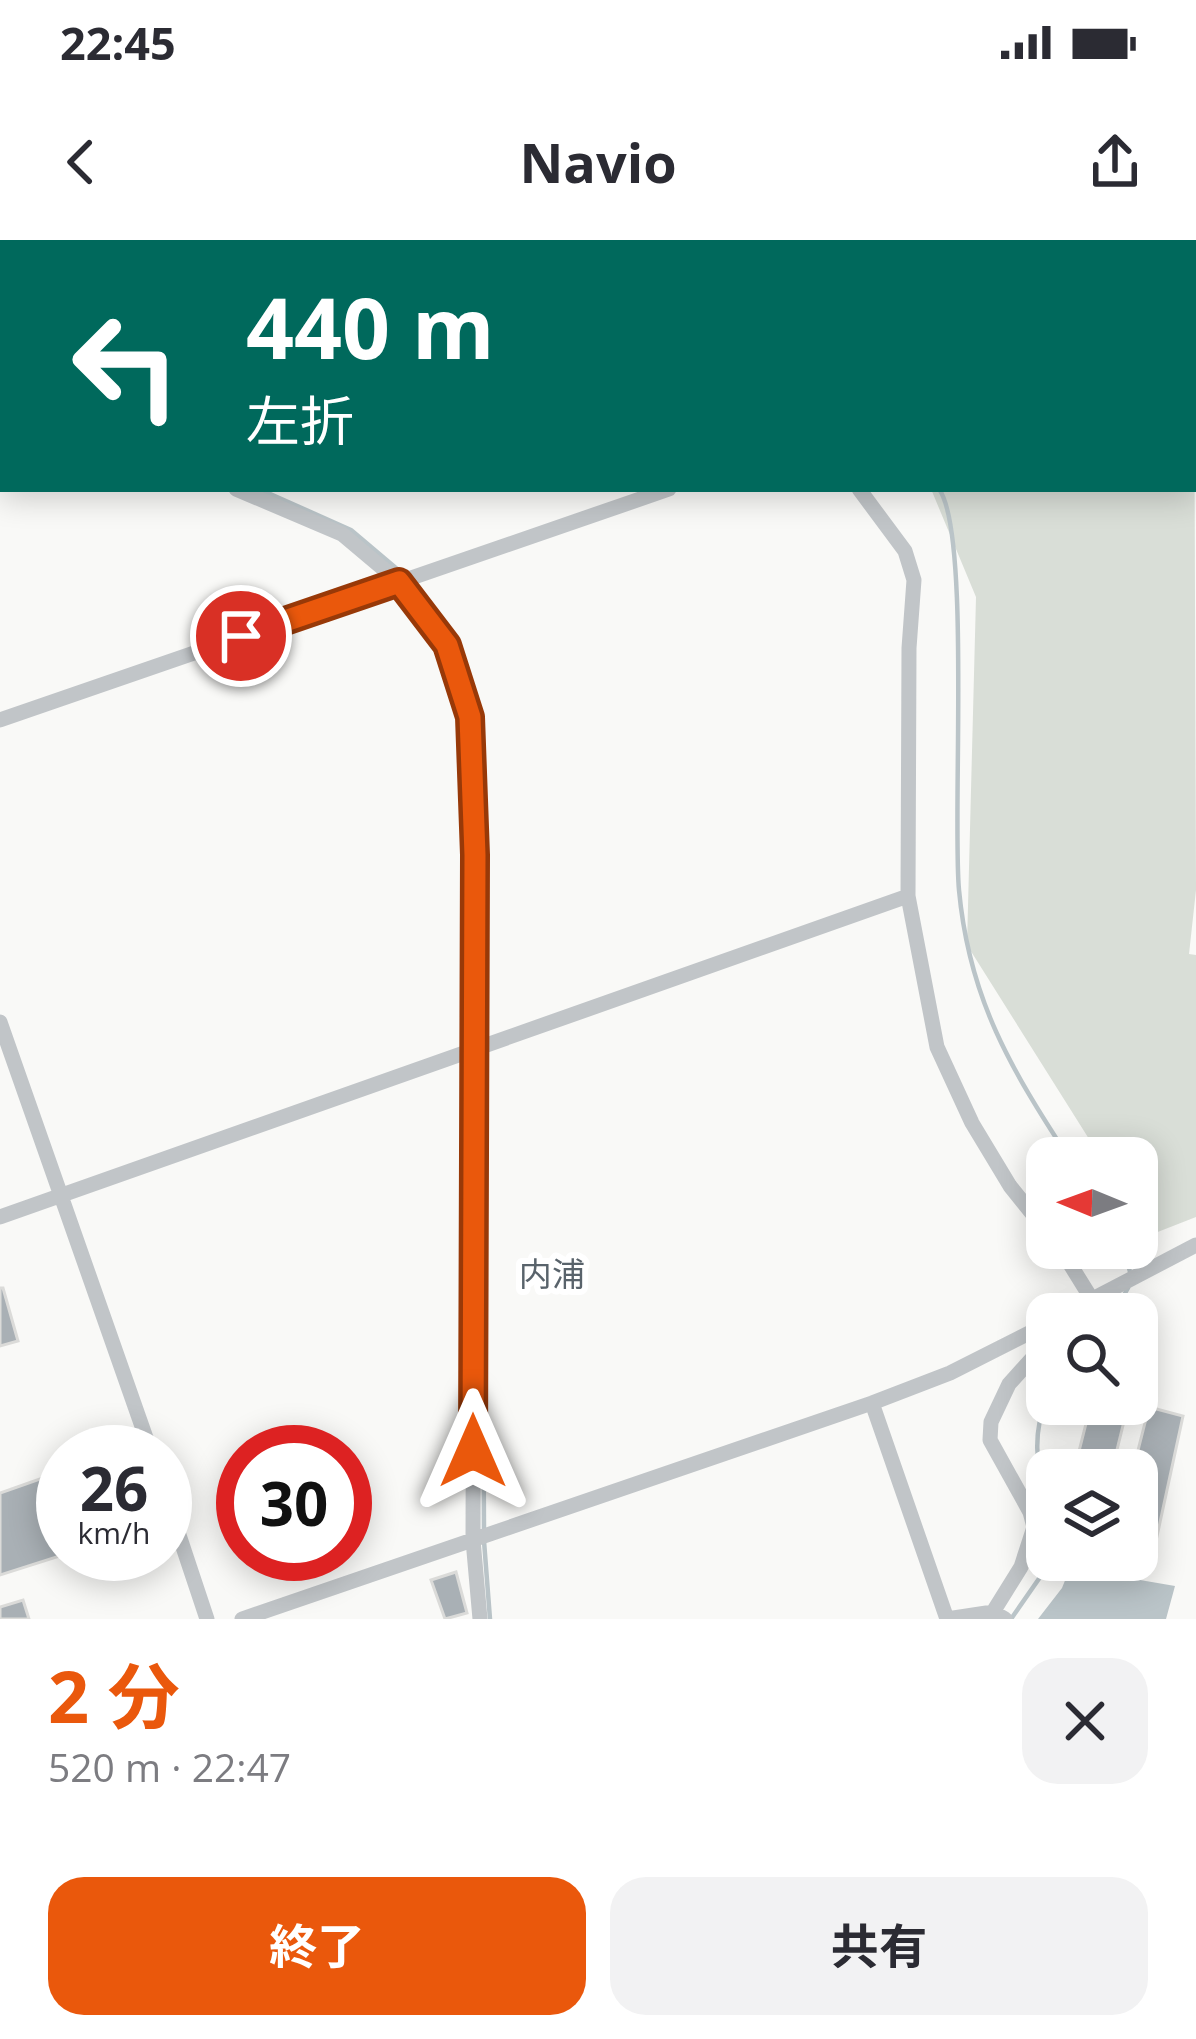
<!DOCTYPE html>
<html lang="ja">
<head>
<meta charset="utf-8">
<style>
	body { margin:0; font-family:"Open Sans","Noto Sans JP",sans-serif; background:#f2f2f3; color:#2b2b33; height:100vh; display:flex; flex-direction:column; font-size:45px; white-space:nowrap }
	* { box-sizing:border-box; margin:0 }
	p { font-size:39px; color:#7c7c81 }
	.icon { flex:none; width:66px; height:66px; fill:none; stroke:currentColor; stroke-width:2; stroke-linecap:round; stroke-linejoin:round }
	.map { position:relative; height:1379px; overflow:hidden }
	.sheet { display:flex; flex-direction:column; background:#fff; flex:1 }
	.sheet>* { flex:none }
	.guide { position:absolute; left:0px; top:0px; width:1197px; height:252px; box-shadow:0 6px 30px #0003; background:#00695c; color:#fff; overflow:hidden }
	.needle { width:78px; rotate:271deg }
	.fabs { position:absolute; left:1026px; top:897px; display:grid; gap:24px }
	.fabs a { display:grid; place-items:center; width:132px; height:132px; border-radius:24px; background:#fff; box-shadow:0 6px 30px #0003; font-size:60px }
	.speed { position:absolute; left:36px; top:1185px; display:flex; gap:24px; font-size:60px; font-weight:700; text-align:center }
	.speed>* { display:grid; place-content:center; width:156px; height:156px; border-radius:50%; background:#fff; box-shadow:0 6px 30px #0003; line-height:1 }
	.speed small { font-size:30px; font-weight:400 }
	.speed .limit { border:18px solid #d22; background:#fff; color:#111 }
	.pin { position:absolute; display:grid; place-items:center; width:102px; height:102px; color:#fff; margin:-51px; border:6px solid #fff; border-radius:50%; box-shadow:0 3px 12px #0007 }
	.me { position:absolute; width:132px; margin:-66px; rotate:0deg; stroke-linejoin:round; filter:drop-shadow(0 0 9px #0008) }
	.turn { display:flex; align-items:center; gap:42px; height:252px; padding:0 48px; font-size:54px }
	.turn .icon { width:156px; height:156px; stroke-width:2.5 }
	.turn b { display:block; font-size:84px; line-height:102px }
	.round { display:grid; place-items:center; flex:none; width:126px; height:126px; border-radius:36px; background:#f2f2f3 }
	.headline { display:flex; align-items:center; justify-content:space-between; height:204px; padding:0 48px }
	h1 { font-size:72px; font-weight:700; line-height:90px; color:#ea580c }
	.action { display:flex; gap:24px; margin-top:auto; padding:24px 48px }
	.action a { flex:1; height:138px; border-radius:36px; background:#ea580c; color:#fff; font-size:48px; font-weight:700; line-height:138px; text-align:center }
	.action a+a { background:#f2f2f3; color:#2b2b33 }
	.status { display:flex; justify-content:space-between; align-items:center; height:84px; padding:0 60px; background:#fff; direction:ltr }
	.status svg { height:33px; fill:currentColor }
	header { display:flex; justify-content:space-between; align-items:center; height:156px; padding:0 48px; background:#fff; font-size:54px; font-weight:700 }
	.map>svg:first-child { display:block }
</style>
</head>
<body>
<div class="status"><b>22:45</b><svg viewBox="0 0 49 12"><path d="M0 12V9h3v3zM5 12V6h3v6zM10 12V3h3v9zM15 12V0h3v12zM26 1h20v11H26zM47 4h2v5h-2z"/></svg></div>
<header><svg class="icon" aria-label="back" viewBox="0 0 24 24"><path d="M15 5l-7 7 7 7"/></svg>Navio<svg class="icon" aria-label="share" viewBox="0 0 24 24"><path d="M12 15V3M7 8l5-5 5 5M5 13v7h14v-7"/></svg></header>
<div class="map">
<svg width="1196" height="1379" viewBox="0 0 1196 1379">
	<rect width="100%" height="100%" fill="#f9f9f7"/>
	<path fill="#d9ded7" d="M650,0H1085L1086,3H657Z
		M1194,64L1196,650L1189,714L1196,715V977L1150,995L1137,974V918H1101L967,705L976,357L931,249H1194Z"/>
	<path fill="#bac4c8" d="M1070,1328L1175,1346L1166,1379H1038L1062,1348Z"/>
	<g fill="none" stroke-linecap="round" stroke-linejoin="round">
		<path stroke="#bac4c8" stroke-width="4.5" d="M539,0L548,3
			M0,175H3
			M259,249L351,290L403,334
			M939,249C971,293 952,576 959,650C969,759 1011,829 1069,918
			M411,342C490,424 482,507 482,612
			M482,863L484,1290
			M1124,1008L1130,1032
			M1113,1074L1128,1048
			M1047,1157C1033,1192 1035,1224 1047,1259
			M484,1301L490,1379
			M1011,1379L1052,1320"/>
	</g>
	<path fill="#a9b0b5" stroke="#dbdbd9" stroke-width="3" d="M0,1048H3L18,1101L0,1106Z
		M1091,1164L1128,1165L1112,1230L1076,1223Z
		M1149,1167L1183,1176L1151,1324L1137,1321V1230H1133Z
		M57,1233L63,1250V1315L0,1335V1253Z
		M456,1332L467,1373L445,1379L431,1340Z
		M23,1360L29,1379H0V1367Z"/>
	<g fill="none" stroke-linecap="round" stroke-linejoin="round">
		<path stroke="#c1c5c8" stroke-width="15" d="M467,0L480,3
			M498,3L500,0
			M1194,29L1196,28
			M0,38L3,37
			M0,183H3
			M236,249L342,294L399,342L447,405L470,477L475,615L473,1300L480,1379
			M859,249L905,311L914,340L909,408L908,656L937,807L972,883L1010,946L1047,992
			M0,480L669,249
			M0,782L151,1212
			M0,977L908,656
			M1060,1008L1091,1058
			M1064,1074L1196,1005
			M872,1163L947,1379
			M165,1253L207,1379
			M993,1372L1021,1327L1034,1287L1030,1272L990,1200L991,1182L1009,1144L1047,1102
			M242,1379L872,1163L950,1133L1047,1084
			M947,1379L993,1372L1005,1379"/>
	</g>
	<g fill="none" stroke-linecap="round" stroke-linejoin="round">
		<defs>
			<path id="route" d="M241,396L399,342L447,405L470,477L475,615L473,1211"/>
		</defs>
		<use href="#route" stroke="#983908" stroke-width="30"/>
		<use href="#route" stroke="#ea580c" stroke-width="21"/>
	</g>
	<g text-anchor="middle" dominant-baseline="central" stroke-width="12" stroke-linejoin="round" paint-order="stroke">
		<g font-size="33" fill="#59636b" stroke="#fff">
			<text x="552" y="1033">内浦</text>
		</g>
	</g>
</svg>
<div class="fabs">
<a><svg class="needle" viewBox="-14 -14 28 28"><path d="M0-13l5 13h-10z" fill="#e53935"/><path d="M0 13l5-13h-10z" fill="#7c7c81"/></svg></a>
<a><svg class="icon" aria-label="search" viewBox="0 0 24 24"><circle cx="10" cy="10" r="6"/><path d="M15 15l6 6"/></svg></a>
<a><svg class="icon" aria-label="layers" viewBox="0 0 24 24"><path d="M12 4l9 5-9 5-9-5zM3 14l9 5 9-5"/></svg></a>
</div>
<div class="speed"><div>26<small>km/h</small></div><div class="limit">30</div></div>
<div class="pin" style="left:241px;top:396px;background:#d93025"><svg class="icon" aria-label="arrive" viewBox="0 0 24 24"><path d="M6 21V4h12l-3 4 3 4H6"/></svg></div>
<svg class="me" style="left:473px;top:1211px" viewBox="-20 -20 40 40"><path d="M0-17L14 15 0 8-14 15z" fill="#ea580c" stroke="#fff" stroke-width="4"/></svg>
<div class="guide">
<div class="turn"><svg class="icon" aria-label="left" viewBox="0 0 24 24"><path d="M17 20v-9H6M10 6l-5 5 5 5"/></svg><div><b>440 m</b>左折</div></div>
</div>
</div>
<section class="sheet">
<div class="headline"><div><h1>2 分</h1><p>520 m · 22:47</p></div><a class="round"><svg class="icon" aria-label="close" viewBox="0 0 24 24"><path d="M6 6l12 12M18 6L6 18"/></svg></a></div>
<div class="action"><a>終了</a><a>共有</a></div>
</section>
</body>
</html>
